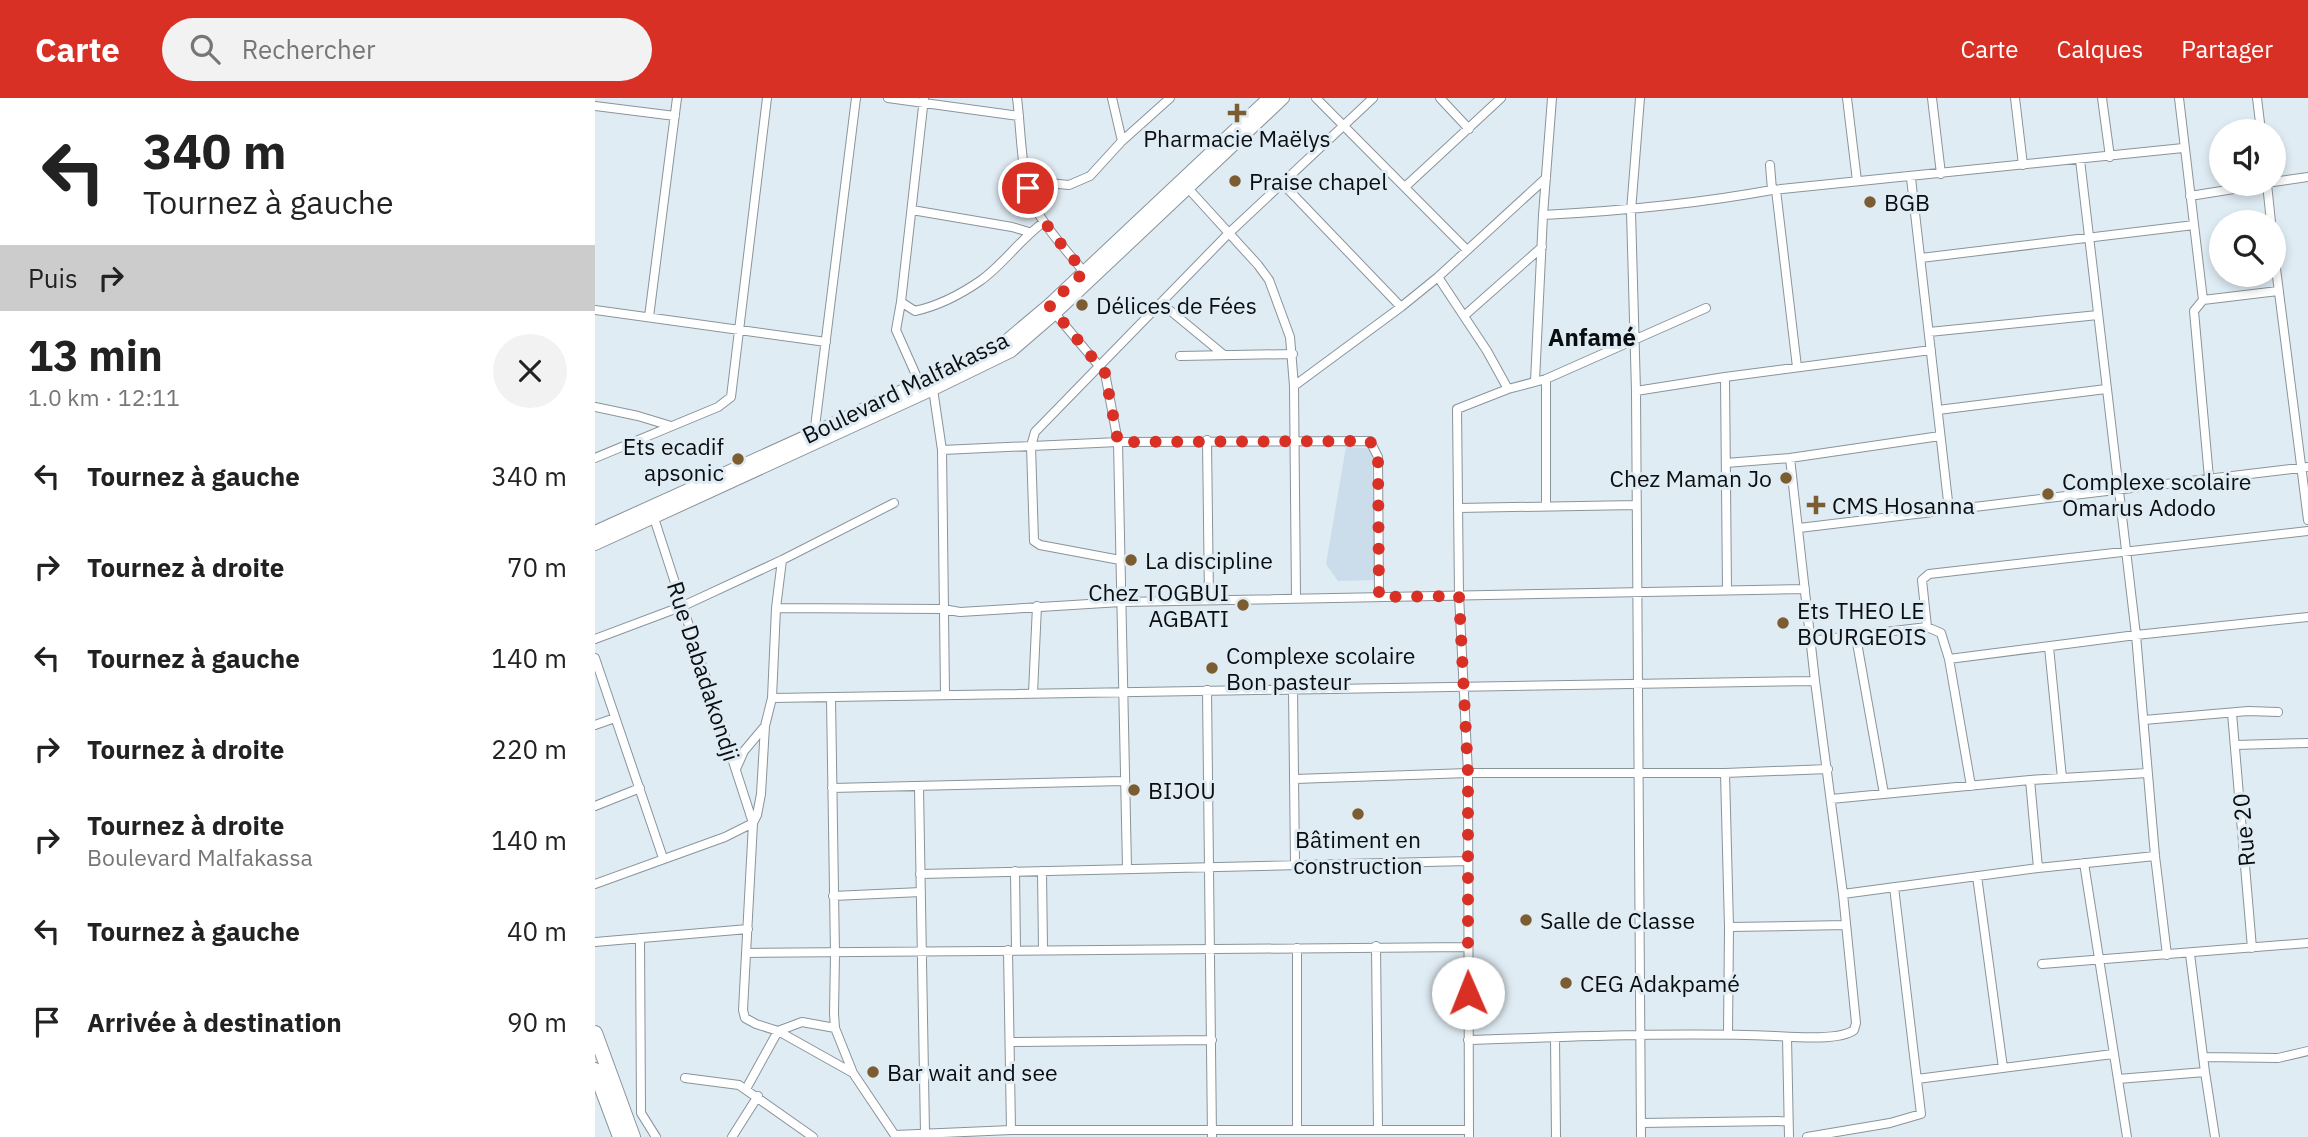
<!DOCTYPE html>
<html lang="fr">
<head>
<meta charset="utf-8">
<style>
	body { margin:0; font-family:"IBM Plex Sans",sans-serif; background:#f2f2f2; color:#222; height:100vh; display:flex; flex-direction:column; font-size:26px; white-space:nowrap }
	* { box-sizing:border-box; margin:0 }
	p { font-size:23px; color:#767676 }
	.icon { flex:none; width:38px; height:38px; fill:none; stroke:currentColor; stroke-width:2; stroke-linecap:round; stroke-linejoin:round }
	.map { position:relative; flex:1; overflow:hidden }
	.panel { display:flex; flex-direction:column; background:#fff; width:595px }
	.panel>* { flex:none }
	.banner { background:#fff; color:#222; overflow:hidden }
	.buttons { position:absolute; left:1614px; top:21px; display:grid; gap:14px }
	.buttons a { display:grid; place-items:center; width:77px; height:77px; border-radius:50%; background:#fff; box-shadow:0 4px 10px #0003; font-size:35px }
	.pin { position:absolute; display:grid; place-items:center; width:60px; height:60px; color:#fff; margin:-30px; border:4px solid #fff; border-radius:50%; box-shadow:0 2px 7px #0007 }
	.me { position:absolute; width:77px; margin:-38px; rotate:359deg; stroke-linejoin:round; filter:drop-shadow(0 0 5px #0008) }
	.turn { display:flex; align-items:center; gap:24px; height:147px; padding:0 28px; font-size:32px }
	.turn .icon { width:91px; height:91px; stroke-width:2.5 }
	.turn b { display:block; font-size:49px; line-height:60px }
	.then { display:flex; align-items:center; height:66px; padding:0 28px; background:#0003; gap:14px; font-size:26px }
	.round { display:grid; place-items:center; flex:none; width:74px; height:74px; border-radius:37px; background:#f2f2f2 }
	.head { display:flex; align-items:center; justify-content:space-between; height:119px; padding:0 28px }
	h1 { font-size:42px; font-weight:700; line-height:52px }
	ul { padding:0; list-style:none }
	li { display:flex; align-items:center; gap:21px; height:91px; padding:0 28px }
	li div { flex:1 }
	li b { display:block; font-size:26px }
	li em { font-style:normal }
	header { display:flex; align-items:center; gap:42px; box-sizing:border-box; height:98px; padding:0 35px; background:#d93025; color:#fff }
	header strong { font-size:33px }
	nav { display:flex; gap:38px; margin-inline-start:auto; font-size:24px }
	.search { width:490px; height:63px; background:#f2f2f2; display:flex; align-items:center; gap:18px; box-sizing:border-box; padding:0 24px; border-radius:38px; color:#767676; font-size:26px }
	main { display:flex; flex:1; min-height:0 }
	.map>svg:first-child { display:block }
</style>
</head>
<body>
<header>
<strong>Carte</strong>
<div class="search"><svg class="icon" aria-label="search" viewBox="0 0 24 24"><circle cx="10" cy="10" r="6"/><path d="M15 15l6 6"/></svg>Rechercher</div>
<nav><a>Carte</a><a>Calques</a><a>Partager</a></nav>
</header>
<main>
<section class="panel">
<div class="banner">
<div class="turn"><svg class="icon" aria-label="left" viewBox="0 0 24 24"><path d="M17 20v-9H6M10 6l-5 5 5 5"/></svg><div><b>340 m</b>Tournez à gauche</div></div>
<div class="then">Puis<svg class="icon" aria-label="right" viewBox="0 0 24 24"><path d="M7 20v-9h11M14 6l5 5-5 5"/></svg></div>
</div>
<div class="head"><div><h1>13 min</h1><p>1.0 km · 12:11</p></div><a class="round"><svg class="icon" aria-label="close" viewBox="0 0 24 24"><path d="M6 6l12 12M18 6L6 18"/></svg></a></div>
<ul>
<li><svg class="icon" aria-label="left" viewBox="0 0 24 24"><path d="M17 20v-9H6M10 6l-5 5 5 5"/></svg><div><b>Tournez à gauche</b></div><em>340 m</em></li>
<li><svg class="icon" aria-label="right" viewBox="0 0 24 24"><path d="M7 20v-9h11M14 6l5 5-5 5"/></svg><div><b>Tournez à droite</b></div><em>70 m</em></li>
<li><svg class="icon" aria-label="left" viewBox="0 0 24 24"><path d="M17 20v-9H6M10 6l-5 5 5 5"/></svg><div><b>Tournez à gauche</b></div><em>140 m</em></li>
<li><svg class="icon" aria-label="right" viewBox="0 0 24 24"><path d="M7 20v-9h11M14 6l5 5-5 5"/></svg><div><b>Tournez à droite</b></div><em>220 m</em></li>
<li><svg class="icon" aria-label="right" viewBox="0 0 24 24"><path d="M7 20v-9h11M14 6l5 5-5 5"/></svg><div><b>Tournez à droite</b><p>Boulevard Malfakassa</p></div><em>140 m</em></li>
<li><svg class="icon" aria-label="left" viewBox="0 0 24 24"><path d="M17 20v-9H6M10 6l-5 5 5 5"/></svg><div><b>Tournez à gauche</b></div><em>40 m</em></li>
<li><svg class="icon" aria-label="arrive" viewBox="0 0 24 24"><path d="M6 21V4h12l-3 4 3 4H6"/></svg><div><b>Arrivée à destination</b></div><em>90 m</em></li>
</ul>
</section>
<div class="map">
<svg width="1713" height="1039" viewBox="0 0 1713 1039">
	<rect width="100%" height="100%" fill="#e0ecf4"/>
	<path fill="#cbddea" d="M751,349L774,350L777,352L780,482L743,483L731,466Z"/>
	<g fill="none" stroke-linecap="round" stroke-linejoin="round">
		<defs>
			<path id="street" d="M293,0L424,18
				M329,0L306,204L320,213C343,208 366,196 385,183C408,167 425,141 449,124
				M422,0C426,29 426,83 439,108C452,132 472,153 489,174
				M517,0L527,43
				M721,0L872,152
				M845,0L874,31
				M1045,0L1036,113L1041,293L1046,1039
				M1252,0L1262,83
				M1337,0L1346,76
				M1420,0L1428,67
				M1507,0L1515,59
				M1584,0L1608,202
				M1662,0L1666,33
				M0,8L80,18
				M1485,62L1541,537L1560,758L1572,857
				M1175,67L1177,92
				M1316,80L1354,412
				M432,83L474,87L495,78L527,43L575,0
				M1678,84L1713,79
				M687,85L806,209
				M1672,86L1676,124
				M591,88L663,167L674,182L695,239L699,288L701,500
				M811,88L906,0
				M1181,92L1202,269
				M1595,98L1670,86
				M317,112L417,129L434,134
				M948,117C1026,113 1101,106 1177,92L1588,50
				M1678,147L1713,422
				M1326,160L1599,127
				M843,179L892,253L913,291
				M306,204L301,232L325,286
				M566,205L629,257
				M0,212L231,244
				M457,212L510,275L523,344L532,770
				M869,218L947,149
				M54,219L82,0
				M1334,234L1503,217
				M585,258L698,256
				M1130,279L1132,492
				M940,283L948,117L957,0
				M699,288L806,209L843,179L951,80
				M338,291L347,352L350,596
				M1041,293L1130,279L1336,252
				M0,309L43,318L76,328
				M1343,312L1511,291
				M219,337L261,0
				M612,342L614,502
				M347,352L523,344L775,343L783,359L784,499
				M0,360L123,309L136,299L172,0
				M1131,365L1195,360L1345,338
				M1614,380L1599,213L1608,202L1683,193
				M951,408V281
				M863,410L1041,407
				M59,420L158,725
				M1204,430L1713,369
				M187,462L181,510L177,600L170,628L166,696L162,717L158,725L148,912L150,920L161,926L183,933L258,975L301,1039
				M525,462L445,447L439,443L436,348L440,334L633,136L778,0
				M181,510L348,511L365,514L526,504L1210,491
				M1332,529L1327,482L1334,476L1713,433
				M1261,539L1289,696
				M0,541L88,508L187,462L299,405
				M1215,543L1332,529L1346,535L1354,561L1376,688
				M1454,549L1467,680
				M0,560L68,760
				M1354,561L1541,537L1713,519
				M698,590L700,765
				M612,592L617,1039
				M438,595L442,508
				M177,600L1220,583
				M236,600L240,856L239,916L240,930L258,975
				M1637,615L1657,850
				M1549,622L1653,613L1683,614
				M0,627L20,620
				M1641,647L1713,645
				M141,671L149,653L170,628
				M1130,675L1134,829L1133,936
				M700,681L873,675H1130L1233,671
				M1435,682L1443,770
				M237,690L528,683
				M324,690L330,1035
				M1236,701L1435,682L1552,675
				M0,708L45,690
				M1489,765L1532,1039
				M420,773L421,852
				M447,773L448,852
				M325,776L873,763
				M1382,778L1408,970
				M0,786L130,739L158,725
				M1248,796L1443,770L1560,758
				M238,798L326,794
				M1134,829L1251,827
				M45,840L46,1015L61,1039
				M0,844L153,831
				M781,848L783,1032
				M413,852L416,1032
				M151,855L872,849
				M1595,856L1610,974L1620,1039
				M1447,866L1713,845
				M1192,939L1194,1039
				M960,940L961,1039
				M873,942C975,939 1078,934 1180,938C1198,939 1245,943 1259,932L1261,925L1248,796L1220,583L1195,360
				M415,944L617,942
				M1608,959L1683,960L1713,953
				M90,980L144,987L218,1039
				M1322,981L1518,956
				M1523,981L1610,974
				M151,991L183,933L207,924L240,930
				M1046,1025L1193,1023
				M702,1032V850
				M300,1037L416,1032H874
				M137,1039L163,998
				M874,1039L873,675L864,497L862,311L913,291L951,281L1111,210
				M1212,1039L1295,1025L1326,1016L1299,789"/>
			<path id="secondary" d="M0,434L219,335L410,244L454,207L674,0
				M0,446L338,291L416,253L460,215L688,0"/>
			<path id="primary" d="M0,935L38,1039
				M0,972L25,1039"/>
		</defs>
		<use href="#street" stroke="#89949b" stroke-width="10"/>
		<use href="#secondary" stroke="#89949b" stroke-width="14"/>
		<use href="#primary" stroke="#89949b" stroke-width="16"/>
		<use href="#street" stroke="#fff" stroke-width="8"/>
		<use href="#secondary" stroke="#fff" stroke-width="12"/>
		<use href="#primary" stroke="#fff" stroke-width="14"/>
	</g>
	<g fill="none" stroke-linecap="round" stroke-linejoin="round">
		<path stroke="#d93025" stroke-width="12" stroke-dasharray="0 21.6" d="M433,90C444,123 468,148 489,174L454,207L510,275L523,344L775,343L783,359L784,499L864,498L873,675V895"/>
	</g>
	<g fill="#7c5d32" stroke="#e0ecf4" stroke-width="2.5">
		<path d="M638.5 4.5h7v7h7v7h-7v7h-7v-7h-7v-7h7z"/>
		<circle cx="640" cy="83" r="7"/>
		<circle cx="1275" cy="104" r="7"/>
		<circle cx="487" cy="207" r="7"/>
		<circle cx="143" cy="361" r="7"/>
		<circle cx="1191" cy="380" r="7"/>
		<circle cx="1453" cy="396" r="7"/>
		<path d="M1217.5 396.5h7v7h7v7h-7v7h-7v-7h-7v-7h7z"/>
		<circle cx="536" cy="462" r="7"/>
		<circle cx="648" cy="507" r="7"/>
		<circle cx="1188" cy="525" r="7"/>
		<circle cx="617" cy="570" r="7"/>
		<circle cx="539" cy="692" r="7"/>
		<circle cx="763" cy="716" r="7"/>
		<circle cx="931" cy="822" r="7"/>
		<circle cx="971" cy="885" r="7"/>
		<circle cx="278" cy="974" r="7"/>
	</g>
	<g text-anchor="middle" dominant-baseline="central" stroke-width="6" stroke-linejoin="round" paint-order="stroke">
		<g font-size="23" fill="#0a0e11" stroke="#e0ecf4" text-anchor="start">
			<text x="642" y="40" text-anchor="middle">Pharmacie Maëlys</text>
			<text x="654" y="83">Praise chapel</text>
			<text x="1289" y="104">BGB</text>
			<text x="501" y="207">Délices de Fées</text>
			<text x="129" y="348" text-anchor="end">Ets ecadif<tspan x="129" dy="26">apsonic</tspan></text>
			<text x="1177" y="380" text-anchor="end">Chez Maman Jo</text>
			<text x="1467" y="383">Complexe scolaire<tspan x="1467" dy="26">Omarus Adodo</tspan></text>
			<text x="1237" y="407">CMS Hosanna</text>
			<text x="550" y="462">La discipline</text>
			<text x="634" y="494" text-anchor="end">Chez TOGBUI<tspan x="634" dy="26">AGBATI</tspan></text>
			<text x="1202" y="512">Ets THEO LE<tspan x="1202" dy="26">BOURGEOIS</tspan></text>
			<text x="631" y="557">Complexe scolaire<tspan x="631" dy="26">Bon pasteur</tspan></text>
			<text x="553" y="692">BIJOU</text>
			<text x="763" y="741" text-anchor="middle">Bâtiment en<tspan x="763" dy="26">construction</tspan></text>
			<text x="945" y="822">Salle de Classe</text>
			<text x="985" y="885">CEG Adakpamé</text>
			<text x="292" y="974">Bar wait and see</text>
		</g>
		<g font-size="23" fill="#0a0e11" stroke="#e0ecf4">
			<text transform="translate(310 289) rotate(-26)">Boulevard Malfakassa</text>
			<text transform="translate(109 573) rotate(72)">Rue Dabadakondji</text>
			<text transform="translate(1648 732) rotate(-95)">Rue 20</text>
		</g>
		<g font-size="24" font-weight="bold" fill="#0a0e11" stroke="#e0ecf4">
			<text x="997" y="239">Anfamé</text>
		</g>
	</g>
</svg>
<div class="buttons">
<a><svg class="icon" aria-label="sound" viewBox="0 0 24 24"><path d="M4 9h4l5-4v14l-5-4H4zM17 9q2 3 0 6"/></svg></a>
<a><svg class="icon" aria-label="search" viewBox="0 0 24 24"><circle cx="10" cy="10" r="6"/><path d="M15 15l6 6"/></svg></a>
</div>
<div class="pin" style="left:433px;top:90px;background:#d93025"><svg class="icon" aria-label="arrive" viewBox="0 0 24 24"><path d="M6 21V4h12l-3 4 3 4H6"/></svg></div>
<svg class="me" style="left:873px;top:895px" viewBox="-20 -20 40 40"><circle r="19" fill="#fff"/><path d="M0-13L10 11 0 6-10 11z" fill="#d93025"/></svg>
</div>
</main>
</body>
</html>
